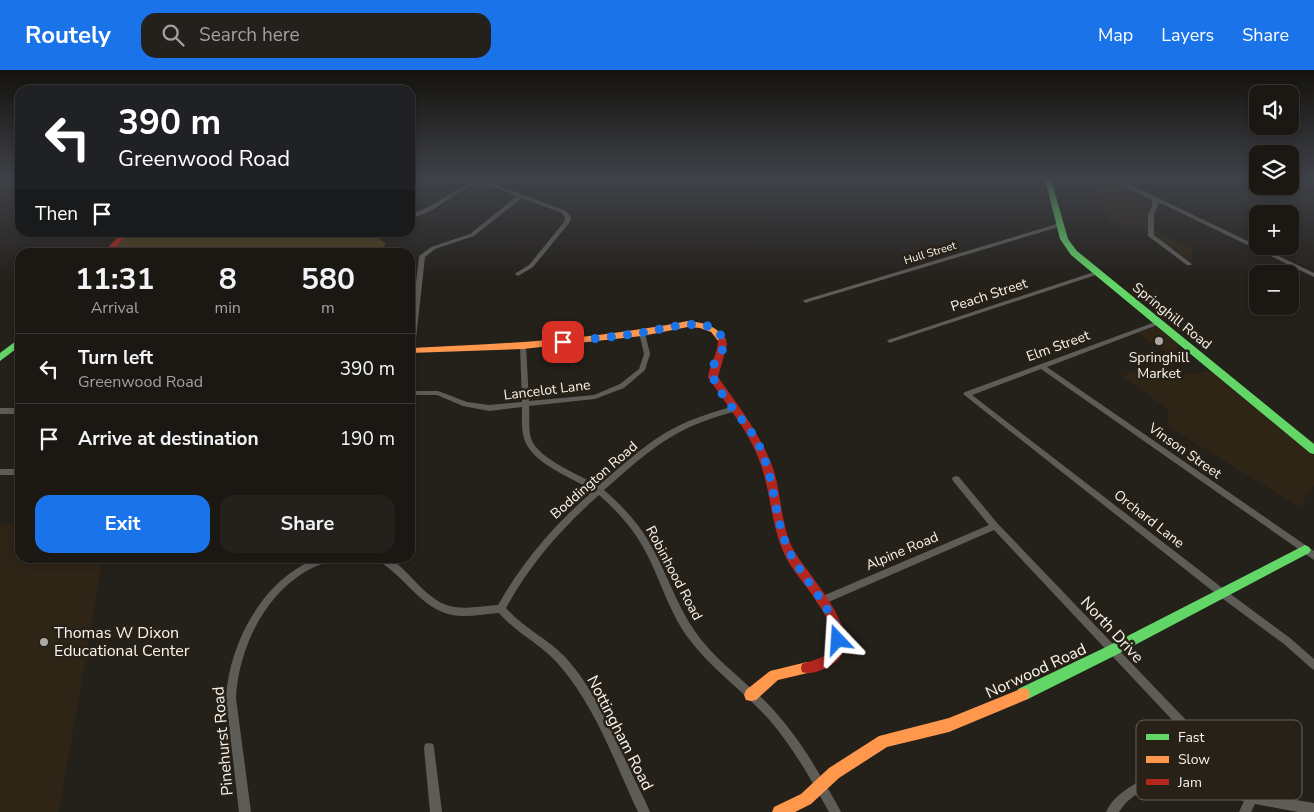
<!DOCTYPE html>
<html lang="en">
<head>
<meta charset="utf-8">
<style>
	body { margin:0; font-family:"Nunito Sans",sans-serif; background:#24211d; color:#f1f3f6; height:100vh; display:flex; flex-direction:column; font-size:19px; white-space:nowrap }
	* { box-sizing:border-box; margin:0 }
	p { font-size:16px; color:#a0a0a0 }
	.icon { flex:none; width:28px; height:28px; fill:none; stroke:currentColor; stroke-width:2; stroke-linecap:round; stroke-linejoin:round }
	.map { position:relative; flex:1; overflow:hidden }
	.drawer { position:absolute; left:15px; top:178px; width:400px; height:315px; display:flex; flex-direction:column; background:#1b1814; border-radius:15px; box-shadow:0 2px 8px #0003,0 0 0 1px #393734 }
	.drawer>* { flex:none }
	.top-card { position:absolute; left:15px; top:15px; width:400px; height:152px; border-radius:15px; box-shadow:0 2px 8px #0003,0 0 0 1px #393734; background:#202124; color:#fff; overflow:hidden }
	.tools { position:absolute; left:1249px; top:15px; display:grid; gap:10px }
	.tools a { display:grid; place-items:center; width:50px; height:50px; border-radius:10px; background:#1b1814; box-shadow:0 2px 8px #0003,0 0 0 1px #393734; font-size:25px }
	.pin { position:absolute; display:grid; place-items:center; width:42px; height:42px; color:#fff; margin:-21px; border-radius:10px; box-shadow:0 2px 8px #0006 }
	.me { position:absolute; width:55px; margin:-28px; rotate:340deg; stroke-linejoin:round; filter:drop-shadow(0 0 4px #0008) }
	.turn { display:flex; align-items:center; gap:18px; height:105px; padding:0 20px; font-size:22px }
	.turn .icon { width:65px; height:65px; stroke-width:2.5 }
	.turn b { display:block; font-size:35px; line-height:42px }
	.then { display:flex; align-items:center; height:48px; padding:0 20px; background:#0003; gap:10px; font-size:19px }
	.eta { display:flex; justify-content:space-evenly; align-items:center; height:85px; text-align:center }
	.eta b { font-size:30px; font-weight:700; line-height:35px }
	.action { display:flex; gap:10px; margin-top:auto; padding:10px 20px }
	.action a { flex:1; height:58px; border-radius:15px; background:#1a73e8; color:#fff; font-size:20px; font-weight:700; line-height:58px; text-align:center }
	.action a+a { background:#24211d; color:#f1f3f6 }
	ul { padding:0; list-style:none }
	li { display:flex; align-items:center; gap:15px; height:70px; padding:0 20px; border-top:1px solid #393734 }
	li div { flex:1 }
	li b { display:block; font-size:19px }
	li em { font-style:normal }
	header { display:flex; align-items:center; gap:30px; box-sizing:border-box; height:70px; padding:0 25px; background:#1a73e8; color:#fff }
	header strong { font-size:24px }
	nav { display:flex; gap:28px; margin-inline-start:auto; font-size:18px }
	.search { width:350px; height:45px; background:#24211d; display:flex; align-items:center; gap:12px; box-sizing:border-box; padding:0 18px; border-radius:15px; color:#a0a0a0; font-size:19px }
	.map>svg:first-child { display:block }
</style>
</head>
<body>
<header>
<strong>Routely</strong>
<div class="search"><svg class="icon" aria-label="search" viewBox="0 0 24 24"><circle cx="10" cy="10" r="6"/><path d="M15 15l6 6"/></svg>Search here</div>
<nav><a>Map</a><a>Layers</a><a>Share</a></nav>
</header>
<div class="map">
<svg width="1314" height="742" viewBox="0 0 1314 742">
	<rect width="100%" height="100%" fill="#24201a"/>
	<path fill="#2e2517" d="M1113,110L1147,127V157L1193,179L1191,191L1160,169L1159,164L1109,152L1092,114Z
		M1157,256L1178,273L1176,289L1137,263Z
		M1145,297L1161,310L1211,300L1314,384V415L1300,437L1167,356L1169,340L1122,306Z
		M20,450V488H103L59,742H0V456Z"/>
	<path fill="#503e1c" d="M129,162H370L385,173L384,182H110Z"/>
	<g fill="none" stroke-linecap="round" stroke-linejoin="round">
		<path fill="#5e5c57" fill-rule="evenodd" d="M1111,109H1117L1157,127L1158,128L1314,203V207L1158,132V136L1154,144V165L1192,194L1191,195H1187L1148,166V144L1152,136V130Z
			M480,112L493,114L566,141L571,147L570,152L533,197L518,206L515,204L516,203L529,195L564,152L565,147L562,143L522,128L474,166L435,179L425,187L413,296L410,298V266L419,186L431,177L470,164L517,126C506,122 493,115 480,115C462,116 447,132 432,140C425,144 418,146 410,148V144C437,137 451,118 480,112Z
			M1060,153L1062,154V156L808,232L806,233L803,231L804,230Z
			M1097,201L1100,203L1099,204L892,272L890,273L887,271L888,270Z
			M1158,251L1160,252V254L1047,297L1314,481V490L1041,299L972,325L1225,520L1290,568L1314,589V600L1311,598L1284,574L1219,526L963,324L965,322Z
			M642,261L645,263L650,284L645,300L624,318L595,329L529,336C530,346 528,359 531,368C537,389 581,405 598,416C619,398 641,378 665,363C687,350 710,343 734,336L737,337L738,339L737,341C714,347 692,354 671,367C647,381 625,402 604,420C621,435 638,452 649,472C666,500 675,532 694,560C712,587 740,607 764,630C788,654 807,682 824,712C830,722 836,732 841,742H829C810,708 791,673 764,644C739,618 710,597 689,569C668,541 660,507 643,477C632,457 616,440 599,425C562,458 530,494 506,538C523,558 547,568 565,587C593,617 610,657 627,693C634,709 643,725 650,742H638C615,693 596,638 560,596C543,575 517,564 499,543C484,544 467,548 452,545C420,538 405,506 378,491L377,488H388L394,491C413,506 430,534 455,537C469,539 484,536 498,535C523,491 555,454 593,421C572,407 531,394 524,368C521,359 522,347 522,337L489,341L463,336L437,325H410V321H438L467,332L489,335L522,332L520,276L523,274L526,276L529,331L594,325L620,314L639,299L644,284L639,263Z
			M0,338H20V344H0Z
			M0,399H20V405H0Z
			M956,406L959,407L998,454L1256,723L1314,733V742H1298L1255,734L1251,742H1239L1244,731C1211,722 1158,704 1129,730C1125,733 1122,738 1119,742H1106C1111,731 1120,723 1130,717C1162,697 1202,709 1236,718L994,460L824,534L821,535L818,534L816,531L818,528L989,455L953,411L952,409L953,407Z
			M318,488H331L330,491C318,495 306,500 296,508C260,534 238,584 236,628L251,742H239L226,628C229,572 264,508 318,488Z
			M429,673L433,674L434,678L442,742H430L424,678L425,674Z"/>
		<path fill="#63d668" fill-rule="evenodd" d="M1045,109H1051L1068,169L1077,181L1314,374V384L1310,383L1071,185L1060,169Z
			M20,268V276L0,291V283Z
			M1305,475L1309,477L1311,480L1309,483L1116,585L1028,629L1023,630L1018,629L1016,624L1018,619L1106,577Z"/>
		<path fill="#ff974d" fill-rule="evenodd" d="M688,251C706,253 715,255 726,270L725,272H719L711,262L700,258L688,257L642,266L523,279L410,283V279L412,278C505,274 597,269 688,251Z
			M807,592L812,594L813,598L812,602L778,610L756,630L751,631L746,630L744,625L746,620L770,601Z
			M1023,618L1028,619L1030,624L1028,629L949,662L887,677L839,708L811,734L795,742H772L774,737L801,724L829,698L879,666L949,648Z"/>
		<path fill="#b3261e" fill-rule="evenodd" d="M122,162H130L111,182H104Z
			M722,267L726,270L727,275L718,307C739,337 762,366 774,401C781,425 781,452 791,475C804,504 878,572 828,597C820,601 810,605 802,602L801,598L802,594C813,590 830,588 833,574C836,548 800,512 788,491C771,461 772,427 761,395C750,362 727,336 708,307C710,294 718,283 718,270Z"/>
	</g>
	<linearGradient id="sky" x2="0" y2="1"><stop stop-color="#14120e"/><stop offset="0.51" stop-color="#3f4249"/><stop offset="1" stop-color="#3f4249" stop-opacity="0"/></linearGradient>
	<rect width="1314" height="213" fill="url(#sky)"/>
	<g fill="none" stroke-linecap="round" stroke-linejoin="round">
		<path stroke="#1a73e8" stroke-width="9" stroke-dasharray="0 16.2" d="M563,272C588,269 614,267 639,263C660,261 722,238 724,277L713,296V307C724,334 750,353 761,380C776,414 774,451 790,483C803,509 837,542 838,570"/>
	</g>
	<g fill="#aeaaa3" stroke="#272117" stroke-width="2">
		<circle cx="1159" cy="271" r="5"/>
		<circle cx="44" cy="572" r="5"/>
	</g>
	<g text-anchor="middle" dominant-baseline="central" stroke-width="5" stroke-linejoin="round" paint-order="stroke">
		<g font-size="11" fill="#f8f4ed" stroke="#272117">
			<text transform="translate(930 183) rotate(-17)">Hull Street</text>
		</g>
		<g font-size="14" fill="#f8f4ed" stroke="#272117">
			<text transform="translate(989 225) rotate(-18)">Peach Street</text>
			<text transform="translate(1172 246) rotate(39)">Springhill Road</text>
			<text transform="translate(1058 276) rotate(-20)">Elm Street</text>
			<text transform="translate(547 320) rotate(-7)">Lancelot Lane</text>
			<text transform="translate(1185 381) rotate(35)">Vinson Street</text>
			<text transform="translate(594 410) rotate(-41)">Boddington Road</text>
			<text transform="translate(1149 449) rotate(38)">Orchard Lane</text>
			<text transform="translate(902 481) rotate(-23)">Alpine Road</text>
			<text transform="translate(674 503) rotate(62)">Robinhood Road</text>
		</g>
		<g font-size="14" fill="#f8f4ed" stroke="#272117">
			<text x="1159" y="287">Springhill<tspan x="1159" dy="16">Market</tspan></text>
		</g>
		<g font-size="16" fill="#f8f4ed" stroke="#272117">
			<text transform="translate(1112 560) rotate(47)">North Drive</text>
			<text transform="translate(1036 601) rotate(-25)">Norwood Road</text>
			<text transform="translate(620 663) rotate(63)">Nottingham Road</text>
			<text transform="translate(223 671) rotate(-95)">Pinehurst Road</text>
		</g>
		<g font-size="16" fill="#f8f4ed" stroke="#272117" text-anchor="start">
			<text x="54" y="563">Thomas W Dixon<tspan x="54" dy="18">Educational Center</tspan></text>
		</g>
	</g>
	<rect x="1136" y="650" width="166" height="80" rx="8" fill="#272117" stroke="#666057" stroke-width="1"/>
	<rect x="1146" y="664" width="23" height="6" fill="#63d668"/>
	<rect x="1146" y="686" width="23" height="7" fill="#ff974d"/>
	<rect x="1146" y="709" width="23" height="6" fill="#b3261e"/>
	<g font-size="14" fill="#f8f4ed">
		<text x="1178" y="672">Fast</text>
		<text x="1178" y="694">Slow</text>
		<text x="1178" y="717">Jam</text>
	</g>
</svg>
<div class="tools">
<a><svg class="icon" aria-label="sound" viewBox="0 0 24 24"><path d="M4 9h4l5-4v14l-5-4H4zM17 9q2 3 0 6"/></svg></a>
<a><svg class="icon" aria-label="layers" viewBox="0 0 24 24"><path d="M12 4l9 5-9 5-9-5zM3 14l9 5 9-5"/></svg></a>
<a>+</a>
<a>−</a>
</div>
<div class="pin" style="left:563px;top:272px;background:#d93025"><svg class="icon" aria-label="arrive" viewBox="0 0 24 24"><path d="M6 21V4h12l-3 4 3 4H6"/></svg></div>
<svg class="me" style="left:838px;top:570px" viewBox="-20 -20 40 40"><path d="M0-17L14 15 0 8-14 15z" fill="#1a73e8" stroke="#fff" stroke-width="4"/></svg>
<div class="top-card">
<div class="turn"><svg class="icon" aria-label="left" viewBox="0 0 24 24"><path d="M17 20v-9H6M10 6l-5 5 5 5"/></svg><div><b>390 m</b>Greenwood Road</div></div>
<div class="then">Then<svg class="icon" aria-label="arrive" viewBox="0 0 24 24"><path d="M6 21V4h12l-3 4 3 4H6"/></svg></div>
</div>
<section class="drawer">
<div class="eta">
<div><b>11:31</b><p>Arrival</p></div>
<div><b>8</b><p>min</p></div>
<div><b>580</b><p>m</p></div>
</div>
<ul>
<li><svg class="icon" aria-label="left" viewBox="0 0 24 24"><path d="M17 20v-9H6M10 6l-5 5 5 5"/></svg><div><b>Turn left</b><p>Greenwood Road</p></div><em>390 m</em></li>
<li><svg class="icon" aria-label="arrive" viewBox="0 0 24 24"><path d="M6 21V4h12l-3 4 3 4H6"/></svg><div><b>Arrive at destination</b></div><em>190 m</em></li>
</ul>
<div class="action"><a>Exit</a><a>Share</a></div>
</section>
</div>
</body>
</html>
